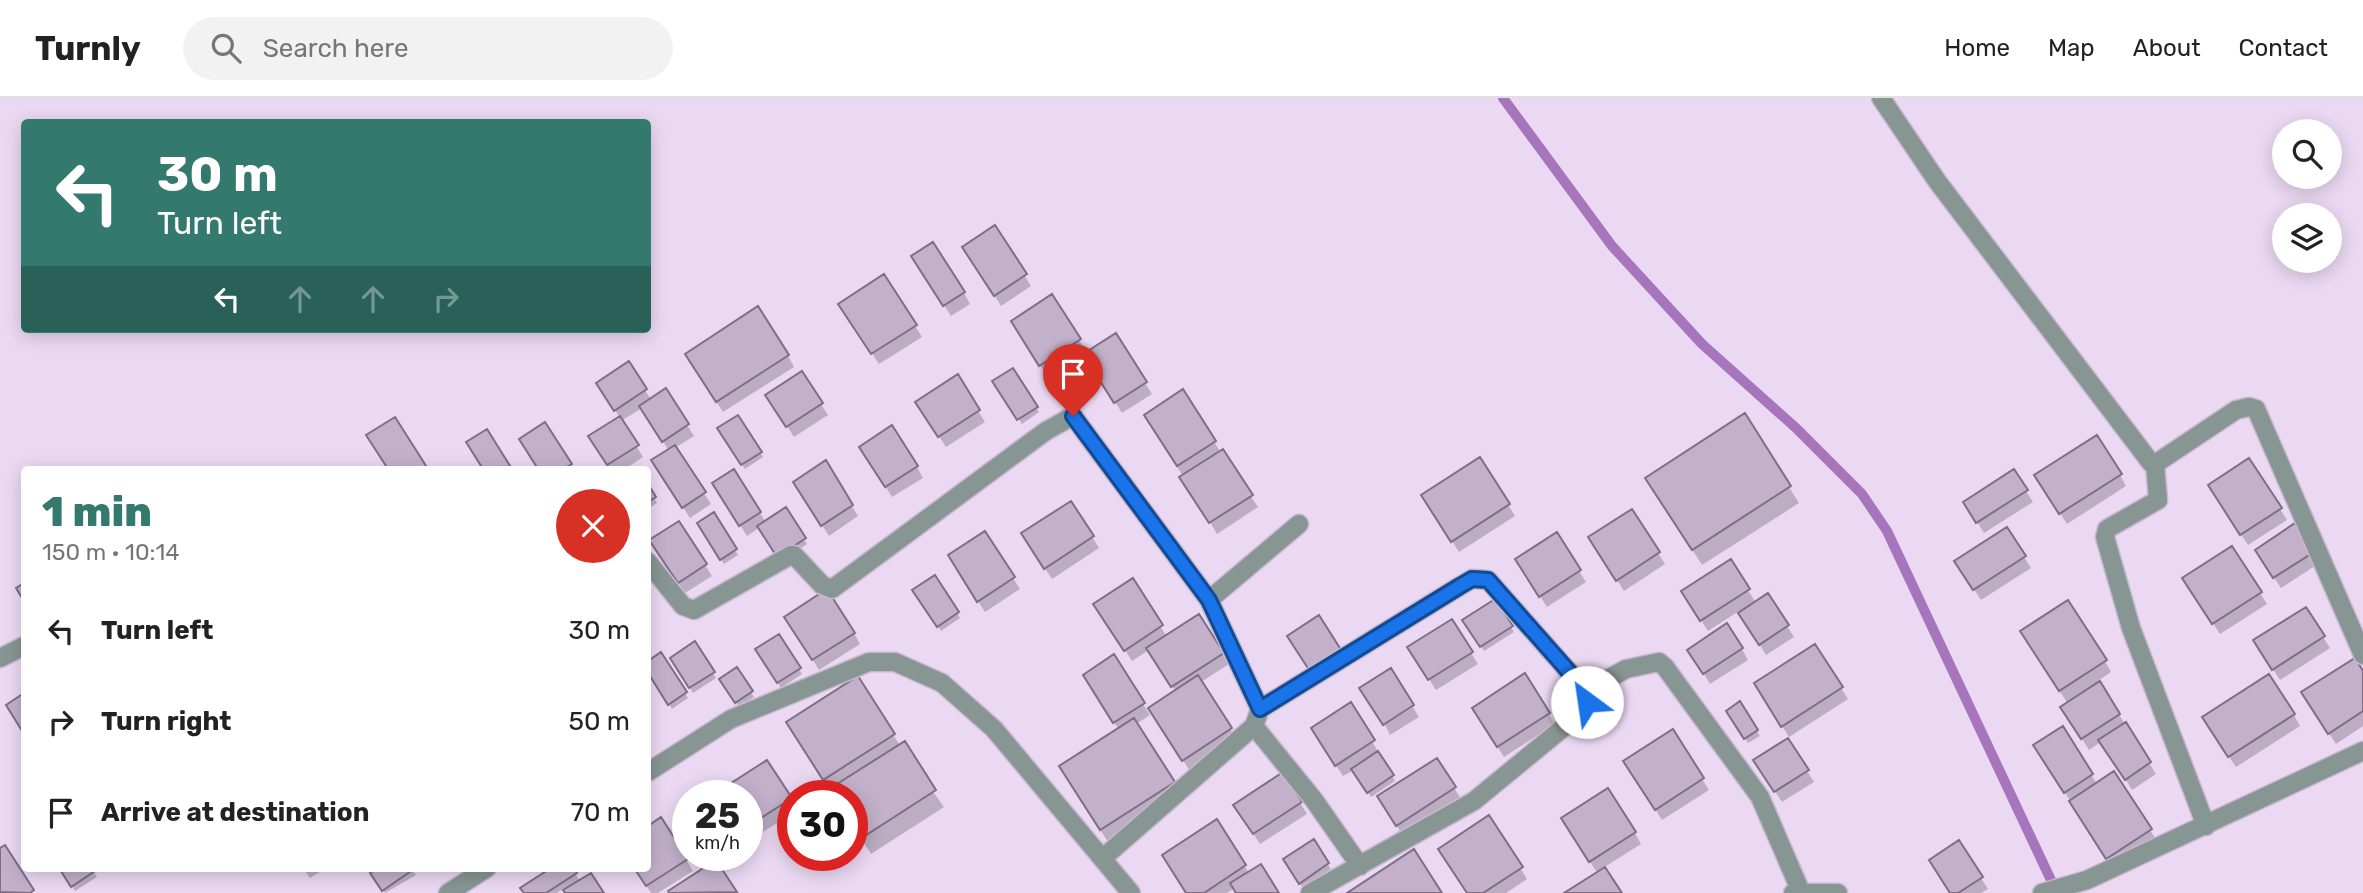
<!DOCTYPE html>
<html lang="en">
<head>
<meta charset="utf-8">
<style>
	body { margin:0; font-family:Rubik,sans-serif; background:#f2f2f2; color:#222; height:100vh; display:flex; flex-direction:column; font-size:26px; white-space:nowrap }
	* { box-sizing:border-box; margin:0 }
	p { font-size:23px; color:#767676 }
	.icon { flex:none; width:38px; height:38px; fill:none; stroke:currentColor; stroke-width:2; stroke-linecap:round; stroke-linejoin:round }
	.map { position:relative; flex:1; overflow:hidden }
	.drawer { position:absolute; left:21px; top:368px; width:630px; height:406px; display:flex; flex-direction:column; background:#fff; border-radius:7px; box-shadow:0 4px 18px #0003 }
	.drawer>* { flex:none }
	.top-card { position:absolute; left:21px; top:21px; width:630px; height:214px; border-radius:7px; box-shadow:0 4px 18px #0003; background:#34796e; color:#fff; overflow:hidden }
	.buttons { position:absolute; left:2272px; top:21px; display:grid; gap:14px }
	.buttons a { display:grid; place-items:center; width:70px; height:70px; border-radius:50%; background:#fff; box-shadow:0 4px 18px #0003; font-size:35px }
	.speed { position:absolute; left:672px; top:682px; display:flex; gap:14px; font-size:35px; font-weight:700; text-align:center }
	.speed>* { display:grid; place-content:center; width:91px; height:91px; border-radius:50%; background:#fff; box-shadow:0 4px 18px #0003; line-height:1 }
	.speed small { font-size:18px; font-weight:400 }
	.speed .limit { border:10px solid #d22; background:#fff; color:#111 }
	.pin { position:absolute; display:grid; place-items:center; width:60px; height:60px; color:#fff; margin:-72px -30px; border-radius:50% 50% 50% 0; rotate:-45deg; box-shadow:0 0 7px #0007 }
	.pin .icon { rotate:45deg }
	.me { position:absolute; width:77px; margin:-38px; rotate:329deg; stroke-linejoin:round; filter:drop-shadow(0 0 5px #0008) }
	.turn { display:flex; align-items:center; gap:24px; height:147px; padding:0 21px; font-size:32px }
	.turn .icon { width:91px; height:91px; stroke-width:2.5 }
	.turn b { display:block; font-size:49px; line-height:60px }
	.lanes { display:flex; align-items:center; height:66px; padding:0 21px; background:#0003; justify-content:center; gap:35px; direction:ltr }
	.lanes .off { opacity:.35 }
	.round { display:grid; place-items:center; flex:none; width:74px; height:74px; border-radius:37px; background:#f2f2f2 }
	.overview { display:flex; align-items:center; justify-content:space-between; height:119px; padding:0 21px }
	h1 { font-size:42px; font-weight:800; line-height:52px; color:#34796e }
	ul { padding:0; list-style:none }
	li { display:flex; align-items:center; gap:21px; height:91px; padding:0 21px }
	li div { flex:1 }
	li b { display:block; font-size:26px }
	li em { font-style:normal }
	header { display:flex; align-items:center; gap:42px; box-sizing:border-box; height:98px; padding:0 35px; background:#fff; border-bottom:2px solid #e0e0e0 }
	header strong { font-size:33px }
	nav { display:flex; gap:38px; margin-inline-start:auto; font-size:24px }
	.search { width:490px; height:63px; background:#f2f2f2; display:flex; align-items:center; gap:18px; box-sizing:border-box; padding:0 24px; border-radius:38px; color:#767676; font-size:26px }
	.map>svg:first-child { display:block }
</style>
</head>
<body>
<header>
<strong>Turnly</strong>
<div class="search"><svg class="icon" aria-label="search" viewBox="0 0 24 24"><circle cx="10" cy="10" r="6"/><path d="M15 15l6 6"/></svg>Search here</div>
<nav><a>Home</a><a>Map</a><a>About</a><a>Contact</a></nav>
</header>
<div class="map">
<svg width="2363" height="795" viewBox="0 0 2363 795">
	<rect width="100%" height="100%" fill="#ebd9f3"/>
	<path fill="#0003" d="M995,130L1031,188L1001,208L971,160Z
		M920,170L964,195L970,206L951,218Z
		M847,217L915,228L922,239L879,266Z
		M1019,234L1079,242L1087,255L1145,285L1152,296L1122,315L1084,254L1047,278Z
		M788,258L794,269L723,314L693,268Z
		M629,265L651,302L687,327L694,338L675,350L711,406L690,420L660,374L669,353L642,310L621,323L643,359L625,371H610L597,350L620,320L598,285Z
		M1012,272L1039,314L1022,326L995,284Z
		M801,275L828,317L794,339L774,308Z
		M957,279L985,324L946,349L924,315Z
		M1744,317L1799,405L1702,467L1657,396Z
		M737,319L763,359L745,371L719,331Z
		M1153,328L1214,344L1258,409L1217,436Z
		M868,360L917,369L923,380L892,399Z
		M2249,362L2287,422L2248,447L2216,398Z
		M825,365L858,418L829,438L802,395Z
		M2014,374L2033,404L1984,435L1965,404Z
		M2120,377L2126,388L2067,426L2043,388Z
		M648,389L657,405L648,411Z
		M721,396L760,415L766,425L786,412L807,446L782,463L760,429L747,438Z
		M1071,405L1099,450L1052,481L1029,446Z
		M1508,407L1515,418L1459,454L1430,409Z
		M1631,413L1665,466L1624,493L1597,450Z
		M713,417L738,457L724,466L699,426Z
		M2295,427L2318,466L2281,490L2263,463Z
		M2007,432L2031,470L1981,502L1963,475Z
		M985,436L1020,491L985,514L956,469Z
		M1556,436L1586,484L1547,509L1523,472Z
		M658,453L705,467L712,478L685,495Z
		M1730,464L1756,505L1768,498L1794,539L1766,557L1739,513L1708,533L1690,505Z
		M935,480L960,520L941,533L915,493Z
		M1132,483L1167,539L1222,555L1229,566L1201,584L1237,642L1190,673L1156,621L1176,594L1149,552L1132,563L1102,517Z
		M2191,491L2260,495L2267,506L2220,536Z
		M1494,503L1514,534L1484,553L1465,522Z
		M793,530L854,535L860,546L819,572Z
		M779,539L802,576L781,590L757,552Z
		M2323,539L2330,550L2280,582L2262,554Z
		M2029,545L2105,563L2111,574L2098,583L2156,676L2132,692L2102,643L2089,652L2069,620L2068,606Z
		M694,546L716,580L693,595L672,561Z
		M1815,548L1848,601L1789,639L1763,597Z
		M1742,551L1748,562L1710,586L1696,563Z
		M1471,555L1478,566L1436,592L1416,561Z
		M660,557L688,600L672,611L648,572V565Z
		M737,572L754,599L739,609L722,581Z
		M2363,576V628L2336,646L2310,606Z
		M1091,589L1143,606L1150,617L1136,626L1183,701L1110,747L1070,685L1119,632Z
		M1739,606L1760,638L1748,645L1728,613Z
		M1351,607L1395,683L1371,699L1354,672L1343,678L1319,642Z
		M1413,609L1419,619L1390,637L1385,627Z
		M1548,615L1555,626L1504,659L1480,622Z
		M2294,617L2300,628L2236,669L2210,631Z
		M2062,630L2097,686L2114,675L2157,743L2113,771L2042,658Z
		M893,637L944,709L871,756L852,727V698H834L797,641Z
		M1788,643L1814,684L1782,704L1762,674Z
		M1437,662L1461,701L1403,738L1386,710Z
		M767,664L793,705V715L747,744V698H714Z
		M1632,675L1702,681L1709,692L1662,722Z
		M1283,677L1307,716L1260,746L1242,718Z
		M1489,720L1527,781L1506,795H1468Z
		M661,721L693,773L658,795H651L635,770H648V730Z
		M1217,724L1249,775L1277,795H1238L1235,790L1227,795H1187Z
		M1569,732L1635,735L1641,746L1603,770L1620,795H1568L1598,776Z
		M1313,744L1331,771L1303,790L1285,762Z
		M716,764L736,795H671L670,794Z
		M61,770H91L97,779L75,793Z
		M303,770H326L310,780Z
		M381,770H411L416,777L385,795L373,775Z
		M554,770H572L580,783L602,795H566L564,790L557,795H525Z
		M1981,780L1988,791L1981,795H1951Z"/>
	<g fill="none" stroke-linecap="round" stroke-linejoin="round">
		<path stroke="#a675bc" stroke-width="10" d="M1503,0L1612,148L1702,246L1796,330L1862,396L1887,433L2057,795"/>
	</g>
	<path fill="#c3b1cb" stroke="#7e6e86" stroke-width="2" d="M995,127L1027,176L994,198L962,149Z
		M933,144L965,194L943,208L911,158Z
		M884,176L917,227L871,256L838,206Z
		M1052,196L1081,241L1039,268L1011,223Z
		M758,208L789,257L716,304L685,256Z
		M1116,235L1147,284L1114,305L1083,256Z
		M629,263L647,291L614,313L596,285Z
		M1013,270L1038,309L1017,322L992,283Z
		M802,273L823,305L786,329L765,297Z
		M958,276L980,312L938,339L915,304Z
		M666,290L689,326L662,344L639,308Z
		M1183,291L1216,343L1177,368L1144,317Z
		M1745,315L1791,388L1692,452L1645,380Z
		M738,317L762,354L741,367L717,330Z
		M620,318L639,347L607,367L588,338Z
		M395,319L428,371H388L366,337Z
		M545,324L572,366L563,371H538L519,341Z
		M892,327L918,368L885,389L859,349Z
		M487,331L512,371H483L466,344Z
		M2097,337L2122,376L2059,416L2034,377Z
		M675,347L706,394L682,410L651,362Z
		M1223,351L1253,397L1209,425L1179,379Z
		M1480,359L1510,406L1451,444L1421,397Z
		M2249,360L2282,410L2240,437L2208,387Z
		M826,362L853,407L821,428L793,384Z
		M734,371L761,414L739,428L712,385Z
		M2014,371L2028,392L1976,425L1963,404Z
		M648,386L656,399L648,404Z
		M1071,403L1094,438L1044,471L1021,435Z
		M786,409L806,440L777,459L757,428Z
		M1632,411L1660,454L1616,483L1588,439Z
		M714,414L737,451L720,462L697,425Z
		M679,423L707,466L678,485L649,442Z
		M2295,425L2314,454L2273,480L2255,452Z
		M2007,429L2026,458L1973,492L1954,463Z
		M985,433L1015,479L977,504L948,457Z
		M1557,434L1581,472L1539,499L1515,461Z
		M2232,448L2262,494L2212,526L2182,480Z
		M1731,461L1750,491L1700,523L1681,493Z
		M935,477L959,514L937,529L912,492Z
		M1133,480L1163,527L1124,553L1093,506Z
		M24,485V503L16,490Z
		M827,491L855,535L812,562L784,519Z
		M1768,495L1789,527L1759,547L1738,515Z
		M1495,501L1513,528L1480,549L1462,522Z
		M2068,502L2107,562L2059,593L2020,533Z
		M2306,509L2325,538L2272,572L2253,542Z
		M1199,516L1224,555L1171,589L1146,550Z
		M1319,517L1343,555L1311,575L1287,538Z
		M1452,521L1473,554L1428,582L1407,549Z
		M1727,525L1743,550L1703,576L1687,552Z
		M779,536L801,570L777,585L755,551Z
		M695,543L715,574L689,590L670,560Z
		M1815,546L1843,589L1781,629L1754,585Z
		M661,554L687,594L668,607L648,575V563Z
		M1114,556L1145,605L1113,625L1083,577Z
		M2355,560L2363,573V613L2328,636L2301,594Z
		M737,569L753,593L735,605L719,581Z
		M1391,570L1414,607L1383,627L1359,590Z
		M1525,575L1550,615L1497,649L1472,610Z
		M2269,576L2295,616L2228,659L2202,619Z
		M1198,577L1232,630L1182,663L1148,610Z
		M858,578L895,636L823,682L786,624Z
		M2100,583L2120,616L2081,641L2060,609Z
		M24,595V636L6,607Z
		M1740,603L1758,632L1744,641L1726,613Z
		M1351,604L1375,642L1335,668L1311,630Z
		M1134,620L1175,684L1100,732L1059,668Z
		M2126,624L2151,664L2125,682L2098,642Z
		M2063,628L2093,676L2064,695L2033,647Z
		M1673,631L1704,680L1655,712L1623,663Z
		M1788,640L1809,672L1774,694L1753,662Z
		M905,643L936,692L860,741L852,728V698H833L829,691Z
		M1378,653L1394,677L1367,695L1351,671Z
		M1437,660L1456,689L1396,728L1377,698Z
		M767,662L792,700L747,729V698H711Z
		M2114,673L2152,731L2106,761L2069,703Z
		M1283,674L1302,704L1253,736L1233,707Z
		M1608,690L1636,734L1589,764L1561,720Z
		M1489,717L1523,769L1483,795H1467L1438,751Z
		M661,719L688,761L646,788L634,770H648V728Z
		M1217,721L1246,767L1204,795H1186L1162,757Z
		M1314,741L1329,765L1299,786L1283,761Z
		M1959,742L1983,779L1958,795H1950L1929,762Z
		M5,747L34,792L30,795L0,794V750Z
		M1414,751L1442,795H1347Z
		M716,762L737,794L669,795L668,793Z
		M1261,766L1279,795H1236L1230,785Z
		M1605,769L1622,795H1564Z
		M59,770H93L95,773L71,789Z
		M378,770H414V771L382,793L370,775Z
		M551,770H574L577,775L546,795H524L520,790Z
		M591,775L604,795H565L563,792Z"/>
	<g fill="none" stroke-linecap="round" stroke-linejoin="round">
		<defs>
			<path id="street" d="M1881,0L1937,83L2151,365L2155,366L2236,312L2249,309L2256,311L2363,557
				M2155,366L2158,402L2107,431L2105,439L2131,530L2206,728
				M648,464L683,508L694,512L791,457H794L822,487L832,491L1046,333L1073,318L1209,502L1260,611L1254,628L1104,759
				M1209,502L1299,426
				M0,560L24,548
				M1586,593L1626,571L1659,564L1665,569L1760,699L1801,794
				M1260,611L1460,488L1472,481L1488,482L1586,593L1587,604L1575,620L1474,703L1310,795
				M1254,628L1314,702L1360,768
				M648,674L731,621L869,564H895L942,585L994,631L1131,795
				M448,795L487,770
				M1793,795H1838
				M2042,795L2087,782L2363,653"/>
		</defs>
		<use href="#street" stroke="#c8b8cf" stroke-width="21"/>
		<use href="#street" stroke="#879693" stroke-width="18"/>
	</g>
	<g fill="none" stroke-linecap="round" stroke-linejoin="round">
		<defs>
			<path id="route" d="M1073,318L1209,502L1260,611L1460,488L1472,481L1488,482L1586,593L1587,604"/>
		</defs>
		<use href="#route" stroke="#114b97" stroke-width="18"/>
		<use href="#route" stroke="#1a73e8" stroke-width="12"/>
	</g>
</svg>
<div class="buttons">
<a><svg class="icon" aria-label="search" viewBox="0 0 24 24"><circle cx="10" cy="10" r="6"/><path d="M15 15l6 6"/></svg></a>
<a><svg class="icon" aria-label="layers" viewBox="0 0 24 24"><path d="M12 4l9 5-9 5-9-5zM3 14l9 5 9-5"/></svg></a>
</div>
<div class="speed"><div>25<small>km/h</small></div><div class="limit">30</div></div>
<div class="pin" style="left:1073px;top:318px;background:#d93025"><svg class="icon" aria-label="arrive" viewBox="0 0 24 24"><path d="M6 21V4h12l-3 4 3 4H6"/></svg></div>
<svg class="me" style="left:1587px;top:604px" viewBox="-20 -20 40 40"><circle r="19" fill="#fff"/><path d="M0-13L10 11 0 6-10 11z" fill="#1a73e8"/></svg>
<div class="top-card">
<div class="turn"><svg class="icon" aria-label="left" viewBox="0 0 24 24"><path d="M17 20v-9H6M10 6l-5 5 5 5"/></svg><div><b>30 m</b>Turn left</div></div>
<div class="lanes"><svg class="icon" aria-label="left" viewBox="0 0 24 24"><path d="M17 20v-9H6M10 6l-5 5 5 5"/></svg><svg class="icon off" aria-label="ahead" viewBox="0 0 24 24"><path d="M12 20V5M6 11l6-6 6 6"/></svg><svg class="icon off" aria-label="ahead" viewBox="0 0 24 24"><path d="M12 20V5M6 11l6-6 6 6"/></svg><svg class="icon off" aria-label="right" viewBox="0 0 24 24"><path d="M7 20v-9h11M14 6l5 5-5 5"/></svg></div>
</div>
<section class="drawer">
<div class="overview"><div><h1>1 min</h1><p>150 m · 10:14</p></div><a class="round" style="background:#d93025;color:#fff"><svg class="icon" aria-label="close" viewBox="0 0 24 24"><path d="M6 6l12 12M18 6L6 18"/></svg></a></div>
<ul>
<li><svg class="icon" aria-label="left" viewBox="0 0 24 24"><path d="M17 20v-9H6M10 6l-5 5 5 5"/></svg><div><b>Turn left</b></div><em>30 m</em></li>
<li><svg class="icon" aria-label="right" viewBox="0 0 24 24"><path d="M7 20v-9h11M14 6l5 5-5 5"/></svg><div><b>Turn right</b></div><em>50 m</em></li>
<li><svg class="icon" aria-label="arrive" viewBox="0 0 24 24"><path d="M6 21V4h12l-3 4 3 4H6"/></svg><div><b>Arrive at destination</b></div><em>70 m</em></li>
</ul>
</section>
</div>
</body>
</html>
